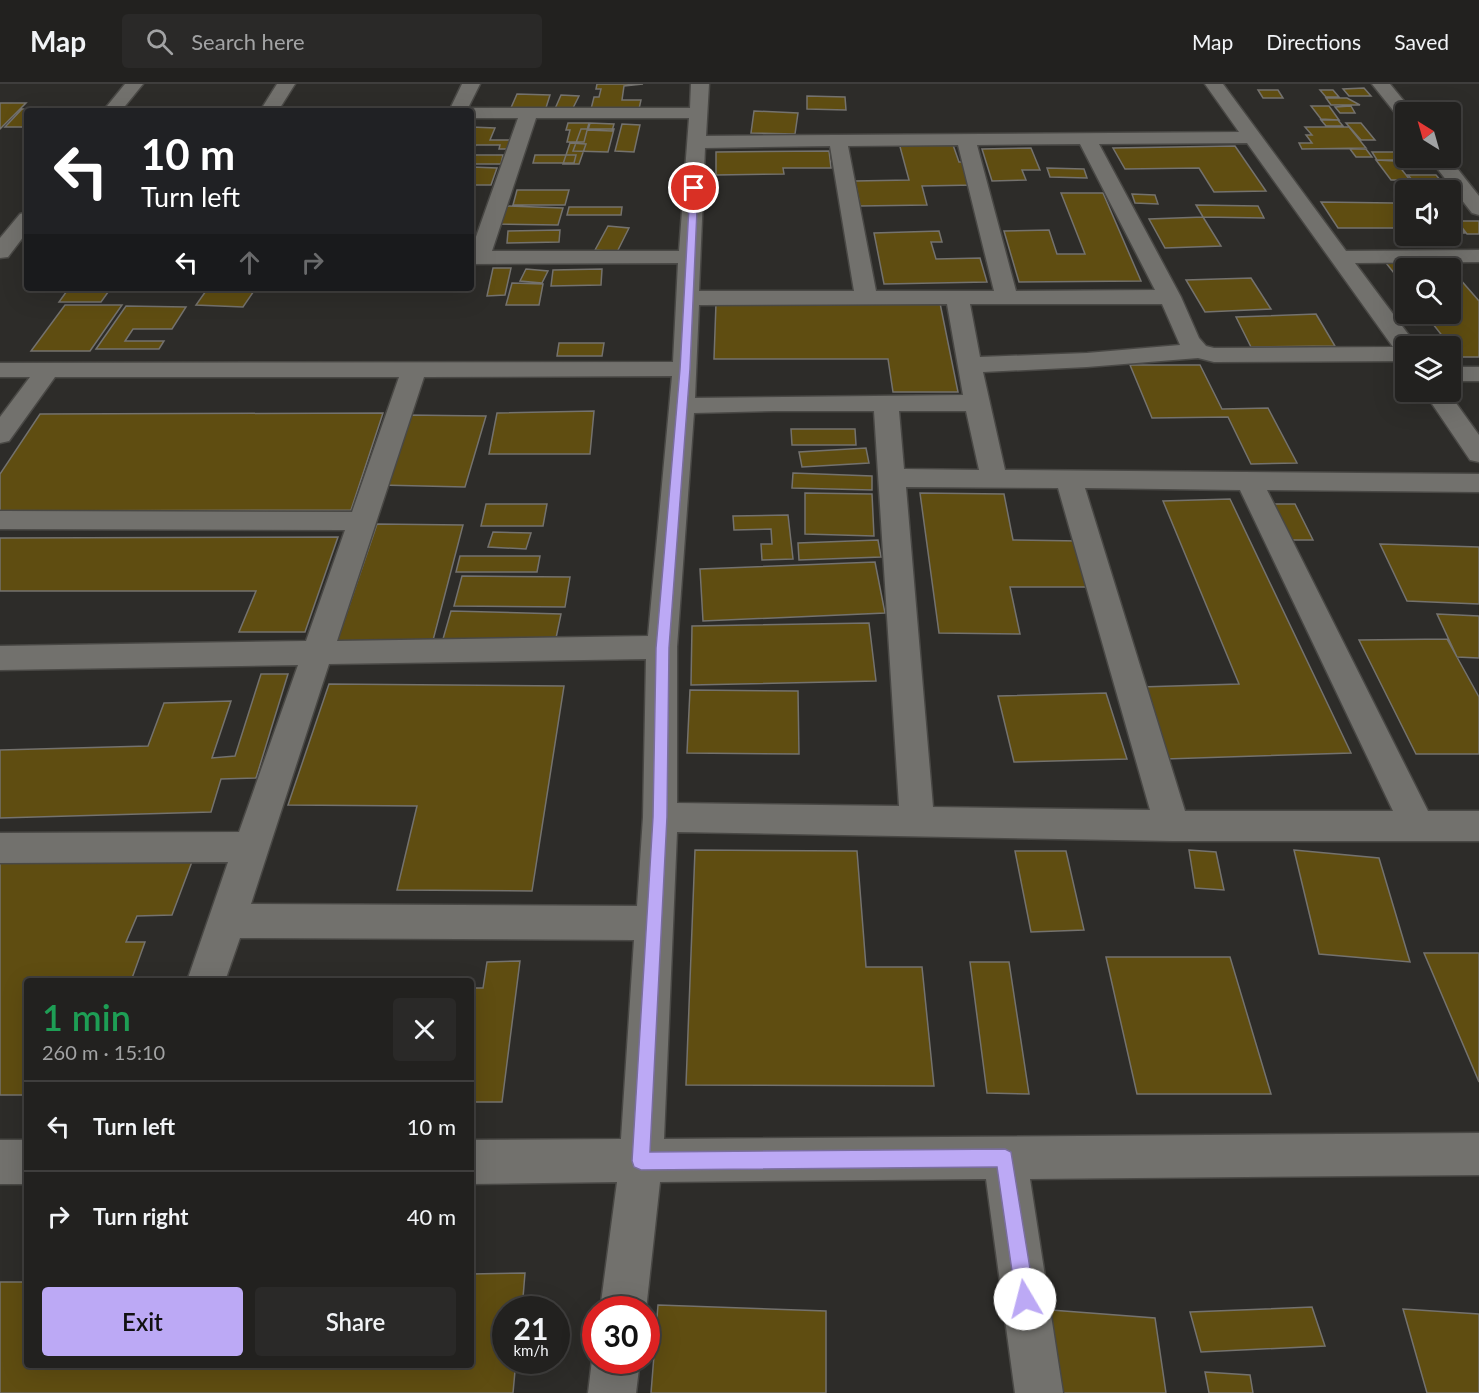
<!DOCTYPE html>
<html lang="en">
<head>
<meta charset="utf-8">
<style>
	body { margin:0; font-family:Lato,sans-serif; background:#2a2928; color:#f1f3f6; height:100vh; display:flex; flex-direction:column; font-size:22px; white-space:nowrap }
	* { box-sizing:border-box; margin:0 }
	p { font-size:20px; color:#a2a3a4 }
	.icon { flex:none; width:33px; height:33px; fill:none; stroke:currentColor; stroke-width:2; stroke-linecap:round; stroke-linejoin:round }
	.map { position:relative; flex:1; overflow:hidden }
	.sheet { position:absolute; left:24px; top:894px; width:450px; height:390px; display:flex; flex-direction:column; background:#22211f; border-radius:6px; box-shadow:0 6px 24px #0002,0 0 0 2px #3f3e3d }
	.sheet>* { flex:none }
	.banner { position:absolute; left:24px; top:24px; width:450px; height:183px; border-radius:6px; box-shadow:0 6px 24px #0002,0 0 0 2px #3f3e3d; background:#202124; color:#fff; overflow:hidden }
	.needle { width:39px; rotate:323deg }
	.fabs { position:absolute; left:1395px; top:18px; display:grid; gap:12px }
	.fabs a { display:grid; place-items:center; width:66px; height:66px; border-radius:6px; background:#22211f; box-shadow:0 6px 24px #0002,0 0 0 2px #3f3e3d; font-size:30px }
	.speed { position:absolute; left:492px; top:1212px; display:flex; gap:12px; font-size:30px; font-weight:700; text-align:center }
	.speed>* { display:grid; place-content:center; width:78px; height:78px; border-radius:50%; background:#22211f; box-shadow:0 6px 24px #0002,0 0 0 2px #3f3e3d; line-height:1 }
	.speed small { font-size:15px; font-weight:400 }
	.speed .limit { border:9px solid #d22; background:#fff; color:#111 }
	.pin { position:absolute; display:grid; place-items:center; width:51px; height:51px; color:#fff; margin:-26px; border:3px solid #fff; border-radius:50%; box-shadow:0 2px 6px #0007 }
	.me { position:absolute; width:66px; margin:-33px; rotate:352deg; stroke-linejoin:round; filter:drop-shadow(0 0 4px #0008) }
	.turn { display:flex; align-items:center; gap:21px; height:126px; padding:0 18px; font-size:27px }
	.turn .icon { width:78px; height:78px; stroke-width:2.5 }
	.turn b { display:block; font-size:42px; line-height:51px }
	.lanes { display:flex; align-items:center; height:57px; padding:0 18px; background:#0003; justify-content:center; gap:30px; direction:ltr }
	.lanes .off { opacity:.35 }
	.round { display:grid; place-items:center; flex:none; width:63px; height:63px; border-radius:6px; background:#2a2928 }
	.head { display:flex; align-items:center; justify-content:space-between; height:102px; padding:0 18px }
	h1 { font-size:36px; font-weight:600; line-height:45px; color:#1e9e55 }
	.button { display:flex; gap:12px; margin-top:auto; padding:12px 18px }
	.button a { flex:1; height:69px; border-radius:6px; background:#bca9f5; color:#111; font-size:24px; font-weight:600; line-height:69px; text-align:center }
	.button a+a { background:#2a2928; color:#f1f3f6 }
	ul { padding:0; list-style:none }
	li { display:flex; align-items:center; gap:18px; height:90px; padding:0 18px; border-top:2px solid #3f3e3d }
	li div { flex:1 }
	li b { display:block; font-size:22px }
	li em { font-style:normal }
	header { display:flex; align-items:center; gap:36px; box-sizing:border-box; height:84px; padding:0 30px; background:#22211f; border-bottom:2px solid #3f3e3d }
	header strong { font-size:28px }
	nav { display:flex; gap:33px; margin-inline-start:auto; font-size:21px }
	.search { width:420px; height:54px; background:#2a2928; display:flex; align-items:center; gap:15px; box-sizing:border-box; padding:0 21px; border-radius:6px; color:#a2a3a4; font-size:22px }
	.map>svg:first-child { display:block }
</style>
</head>
<body>
<header>
<strong>Map</strong>
<div class="search"><svg class="icon" aria-label="search" viewBox="0 0 24 24"><circle cx="10" cy="10" r="6"/><path d="M15 15l6 6"/></svg>Search here</div>
<nav><a>Map</a><a>Directions</a><a>Saved</a></nav>
</header>
<div class="map">
<svg width="1479" height="1309" viewBox="0 0 1479 1309">
	<rect width="100%" height="100%" fill="#2d2c29"/>
	<path fill="#5f4d11" stroke="#74726e" stroke-width="1.5" d="M597,0H643L624,2L622,16H641L639,25H591L594,13H599L601,5H596Z
		M1364,4L1371,12H1349L1343,5Z
		M1258,6H1278L1283,14H1263Z
		M1320,6H1333L1339,13H1326Z
		M517,10L550,11L545,27L510,26Z
		M561,11L579,12L571,28L554,27Z
		M807,12L845,13L846,26L807,25Z
		M1326,14H1347L1360,21H1331Z
		M0,19H26L0,45Z
		M1311,22H1329L1339,36L1321,35Z
		M1351,22L1355,29H1340L1335,23Z
		M81,24L79,27H27V43H5L22,25Z
		M754,27L798,29L795,50L751,49Z
		M1321,36H1338L1343,42H1326Z
		M568,39H589L584,58H567L570,46H566Z
		M590,39L614,40L612,47L588,46Z
		M1346,39H1361L1375,56H1361Z
		M622,40L640,41L634,68L615,67Z
		M471,43L495,44L490,56H511L507,65H499L500,61H476L473,67H471Z
		M1305,43H1349L1366,64L1302,65L1299,59H1312L1306,51H1312Z
		M581,45H614L608,68L573,67Z
		M952,58L959,78H966L974,101L922,102L927,121L860,122L855,97L909,96L899,59Z
		M570,59L586,60L579,80H563Z
		M1235,62L1266,107L1214,108L1199,84L1125,85L1113,64Z
		M1031,64L1040,86H1022L1026,96L992,97L982,65Z
		M1350,65H1366L1372,73H1356Z
		M829,67L831,84H783L784,90L716,91V68Z
		M1372,68H1406V74H1424L1426,76H1377Z
		M471,71H503L501,80H471Z
		M535,71H576L574,79H533Z
		M1376,76L1395,77L1410,96H1391Z
		M1411,77H1427L1433,84H1417Z
		M471,83L497,84L491,101H471Z
		M1047,84L1084,85L1087,94L1050,93Z
		M1408,91H1436L1441,97H1413Z
		M517,106H569L565,121H513Z
		M1061,109H1103L1141,197L1019,198L1004,147L1049,146L1057,170H1085Z
		M1132,110L1155,111L1158,120L1135,119Z
		M1321,118L1393,119L1406,135V144H1338Z
		M1196,121L1258,122L1264,134L1203,133Z
		M505,122L563,124L558,141L498,140Z
		M569,123H622L621,131H567Z
		M1203,133L1221,162L1165,164L1149,135Z
		M1457,137H1479V150H1467Z
		M1450,139H1458L1465,149H1450Z
		M608,142L629,144L617,168L595,166Z
		M560,146L559,158L507,159L508,147Z
		M939,147L942,158H931L936,175L980,174L987,198L884,200L874,149Z
		M1445,178L1479,217V273H1459L1425,230H1450V184H1406V204L1386,179Z
		M493,184H511L505,211L487,212Z
		M526,185L548,187L542,199L520,197Z
		M602,185L601,201L551,202L553,186Z
		M1251,194L1271,225L1205,228L1186,196Z
		M512,199L543,200L539,221H506Z
		M69,204H111L101,218H59Z
		M208,204H256L243,223L196,221Z
		M295,204H356L355,207Z
		M716,219H940L958,308H893L888,275H714Z
		M65,221H122L90,267H31Z
		M126,222L186,223L172,245H133L125,257H164L159,265H96Z
		M1316,230L1335,262L1251,263L1236,233Z
		M559,259H604L602,272H557Z
		M1130,281H1200L1222,325L1268,324L1297,379L1251,380L1228,333L1152,334Z
		M594,327L590,370H489L497,329Z
		M383,329L351,426L0,427V390L40,330Z
		M406,331L486,332L465,403L380,401Z
		M791,345H855L856,361H792Z
		M866,364L869,379L802,383L799,368Z
		M793,389L872,392V406L792,404Z
		M805,409L872,410L874,452L805,450Z
		M920,409L1004,410L1013,456L1080,457L1093,503H1010L1020,550L939,549Z
		M1230,415L1351,669L1165,675L1140,603L1239,600L1163,417Z
		M486,420H547L543,442H481Z
		M1268,420H1295L1313,456H1283Z
		M788,431L793,475L762,476L761,460H772L771,445L734,446L733,432Z
		M377,440L463,441L431,564L335,563Z
		M493,448L531,449L526,465L488,463Z
		M338,453L305,548H239L256,507H0V454Z
		M878,456L881,473L799,476L798,459Z
		M1380,460L1479,463V520L1407,517Z
		M460,472H540L537,488H456Z
		M875,478L885,529L703,537L700,485Z
		M462,492L570,493L565,523L454,522Z
		M451,527L561,530L555,559L443,555Z
		M1437,530L1479,532V574L1457,573Z
		M869,539L876,597L691,601L692,542Z
		M1447,555L1479,613V670H1416L1359,556Z
		M261,590H288L256,694L221,695L211,728L0,734V666L148,662L164,619L231,617L212,674L235,672Z
		M329,600L564,602L532,807L397,806L417,722L288,721Z
		M690,606L798,607L799,670L687,669Z
		M1106,609L1127,675L1014,678L998,612Z
		M695,766L857,767L866,883H922L934,1002L686,1001Z
		M1189,766L1216,768L1224,806L1195,804Z
		M1294,766L1379,774L1410,878L1319,870Z
		M1015,767H1066L1084,846L1031,848Z
		M193,775L172,831L137,832L126,858H145L131,897H27V1011H0V776Z
		M1424,869H1479V998Z
		M1106,873H1230L1271,1010H1137Z
		M520,877L502,1018H471V904H483L487,878Z
		M970,878H1009L1029,1010L987,1009Z
		M525,1189L522,1226H506V1276H516L513,1309H0V1198H27V1281H471V1190Z
		M658,1221L826,1227V1309H651Z
		M1312,1223L1325,1262L1201,1268L1190,1228Z
		M1403,1225L1479,1230V1309H1427Z
		M1051,1226L1155,1234L1166,1309H1058Z
		M1205,1288L1250,1291L1253,1309H1209Z"/>
	<g fill="none" stroke-linecap="round" stroke-linejoin="round">
		<defs>
			<path id="minor" d="M125,0H143L121,27H103Z
				M277,0H295L278,27H260Z
				M462,0H480L468,24H690L691,0H709L706,52L1239,48L1205,0H1223L1346,167L1479,166V178L1355,179L1417,262H1406V277L1214,278L1198,274L1087,283L983,288L1005,386L1479,390V408L1267,406L1428,727H1479V757H1172L677,748L664,1055L1479,1049V1091L1030,1095L1063,1309H1015L986,1095L660,1098L646,1226H600L617,1098L471,1100V1056L621,1055L634,856L240,854L225,897H187L228,778L0,779V749L239,748L298,581L0,586V562L306,557L345,446L0,445V427L352,428L399,293H55L9,357L0,359V333L30,293H0V279L673,278L678,179L471,180V167L518,34H471V27H449ZM536,34H689L679,167H492ZM1247,59L1393,263L1214,264L1206,262L1199,254L1181,213L1099,60ZM1080,60L1155,206L1016,207L977,61ZM958,61L994,207H876L848,62ZM830,62L854,207H699L705,64ZM947,220L963,311L695,314L699,221ZM970,220H1162L1180,261L1087,269L980,273ZM672,292L648,552L337,557L424,293ZM774,327H874L899,722L677,719V563L694,329ZM899,327H966L979,386L904,385ZM906,403L1058,404L1150,726L933,723ZM1085,404L1240,406L1393,727H1185ZM646,575L643,733L637,822L251,820L329,580Z
				M1372,0H1390L1413,28H1406V36L1400,35Z
				M1429,74H1449L1479,112V131L1472,129Z
				M27,128V148L8,173L0,174V154L20,130Z
				M1450,283H1479V297H1450Z
				M1424,308H1448L1479,351V378L1470,376Z
				M0,1056H27V1100H0Z
				M596,1268V1276H640L636,1309H588L592,1276Z"/>
		</defs>
		<use href="#minor" stroke="#494845" stroke-width="3"/>
		<use href="#minor" fill="#72716d" fill-rule="evenodd"/>
	</g>
	<path fill="#bca9f5" stroke="#7a6e9f" stroke-width="1.5" d="M694,102L698,104L690,285L669,564L667,733L650,1068L1005,1065L1011,1068L1035,1215L1032,1222L1025,1225L1018,1222L1016,1215L997,1083L641,1086L634,1083L632,1077L653,733L656,564L680,285L690,104Z"/>
</svg>
<div class="fabs">
<a><svg class="needle" viewBox="-14 -14 28 28"><path d="M0-13l5 13h-10z" fill="#e53935"/><path d="M0 13l5-13h-10z" fill="#a2a3a4"/></svg></a>
<a><svg class="icon" aria-label="sound" viewBox="0 0 24 24"><path d="M4 9h4l5-4v14l-5-4H4zM17 9q2 3 0 6"/></svg></a>
<a><svg class="icon" aria-label="search" viewBox="0 0 24 24"><circle cx="10" cy="10" r="6"/><path d="M15 15l6 6"/></svg></a>
<a><svg class="icon" aria-label="layers" viewBox="0 0 24 24"><path d="M12 4l9 5-9 5-9-5zM3 14l9 5 9-5"/></svg></a>
</div>
<div class="speed"><div>21<small>km/h</small></div><div class="limit">30</div></div>
<div class="pin" style="left:694px;top:104px;background:#d93025"><svg class="icon" aria-label="arrive" viewBox="0 0 24 24"><path d="M6 21V4h12l-3 4 3 4H6"/></svg></div>
<svg class="me" style="left:1025px;top:1215px" viewBox="-20 -20 40 40"><circle r="19" fill="#fff"/><path d="M0-13L10 11 0 6-10 11z" fill="#bca9f5"/></svg>
<div class="banner">
<div class="turn"><svg class="icon" aria-label="left" viewBox="0 0 24 24"><path d="M17 20v-9H6M10 6l-5 5 5 5"/></svg><div><b>10 m</b>Turn left</div></div>
<div class="lanes"><svg class="icon" aria-label="left" viewBox="0 0 24 24"><path d="M17 20v-9H6M10 6l-5 5 5 5"/></svg><svg class="icon off" aria-label="ahead" viewBox="0 0 24 24"><path d="M12 20V5M6 11l6-6 6 6"/></svg><svg class="icon off" aria-label="right" viewBox="0 0 24 24"><path d="M7 20v-9h11M14 6l5 5-5 5"/></svg></div>
</div>
<section class="sheet">
<div class="head"><div><h1>1 min</h1><p>260 m · 15:10</p></div><a class="round"><svg class="icon" aria-label="close" viewBox="0 0 24 24"><path d="M6 6l12 12M18 6L6 18"/></svg></a></div>
<ul>
<li><svg class="icon" aria-label="left" viewBox="0 0 24 24"><path d="M17 20v-9H6M10 6l-5 5 5 5"/></svg><div><b>Turn left</b></div><em>10 m</em></li>
<li><svg class="icon" aria-label="right" viewBox="0 0 24 24"><path d="M7 20v-9h11M14 6l5 5-5 5"/></svg><div><b>Turn right</b></div><em>40 m</em></li>
</ul>
<div class="button"><a>Exit</a><a>Share</a></div>
</section>
</div>
</body>
</html>
